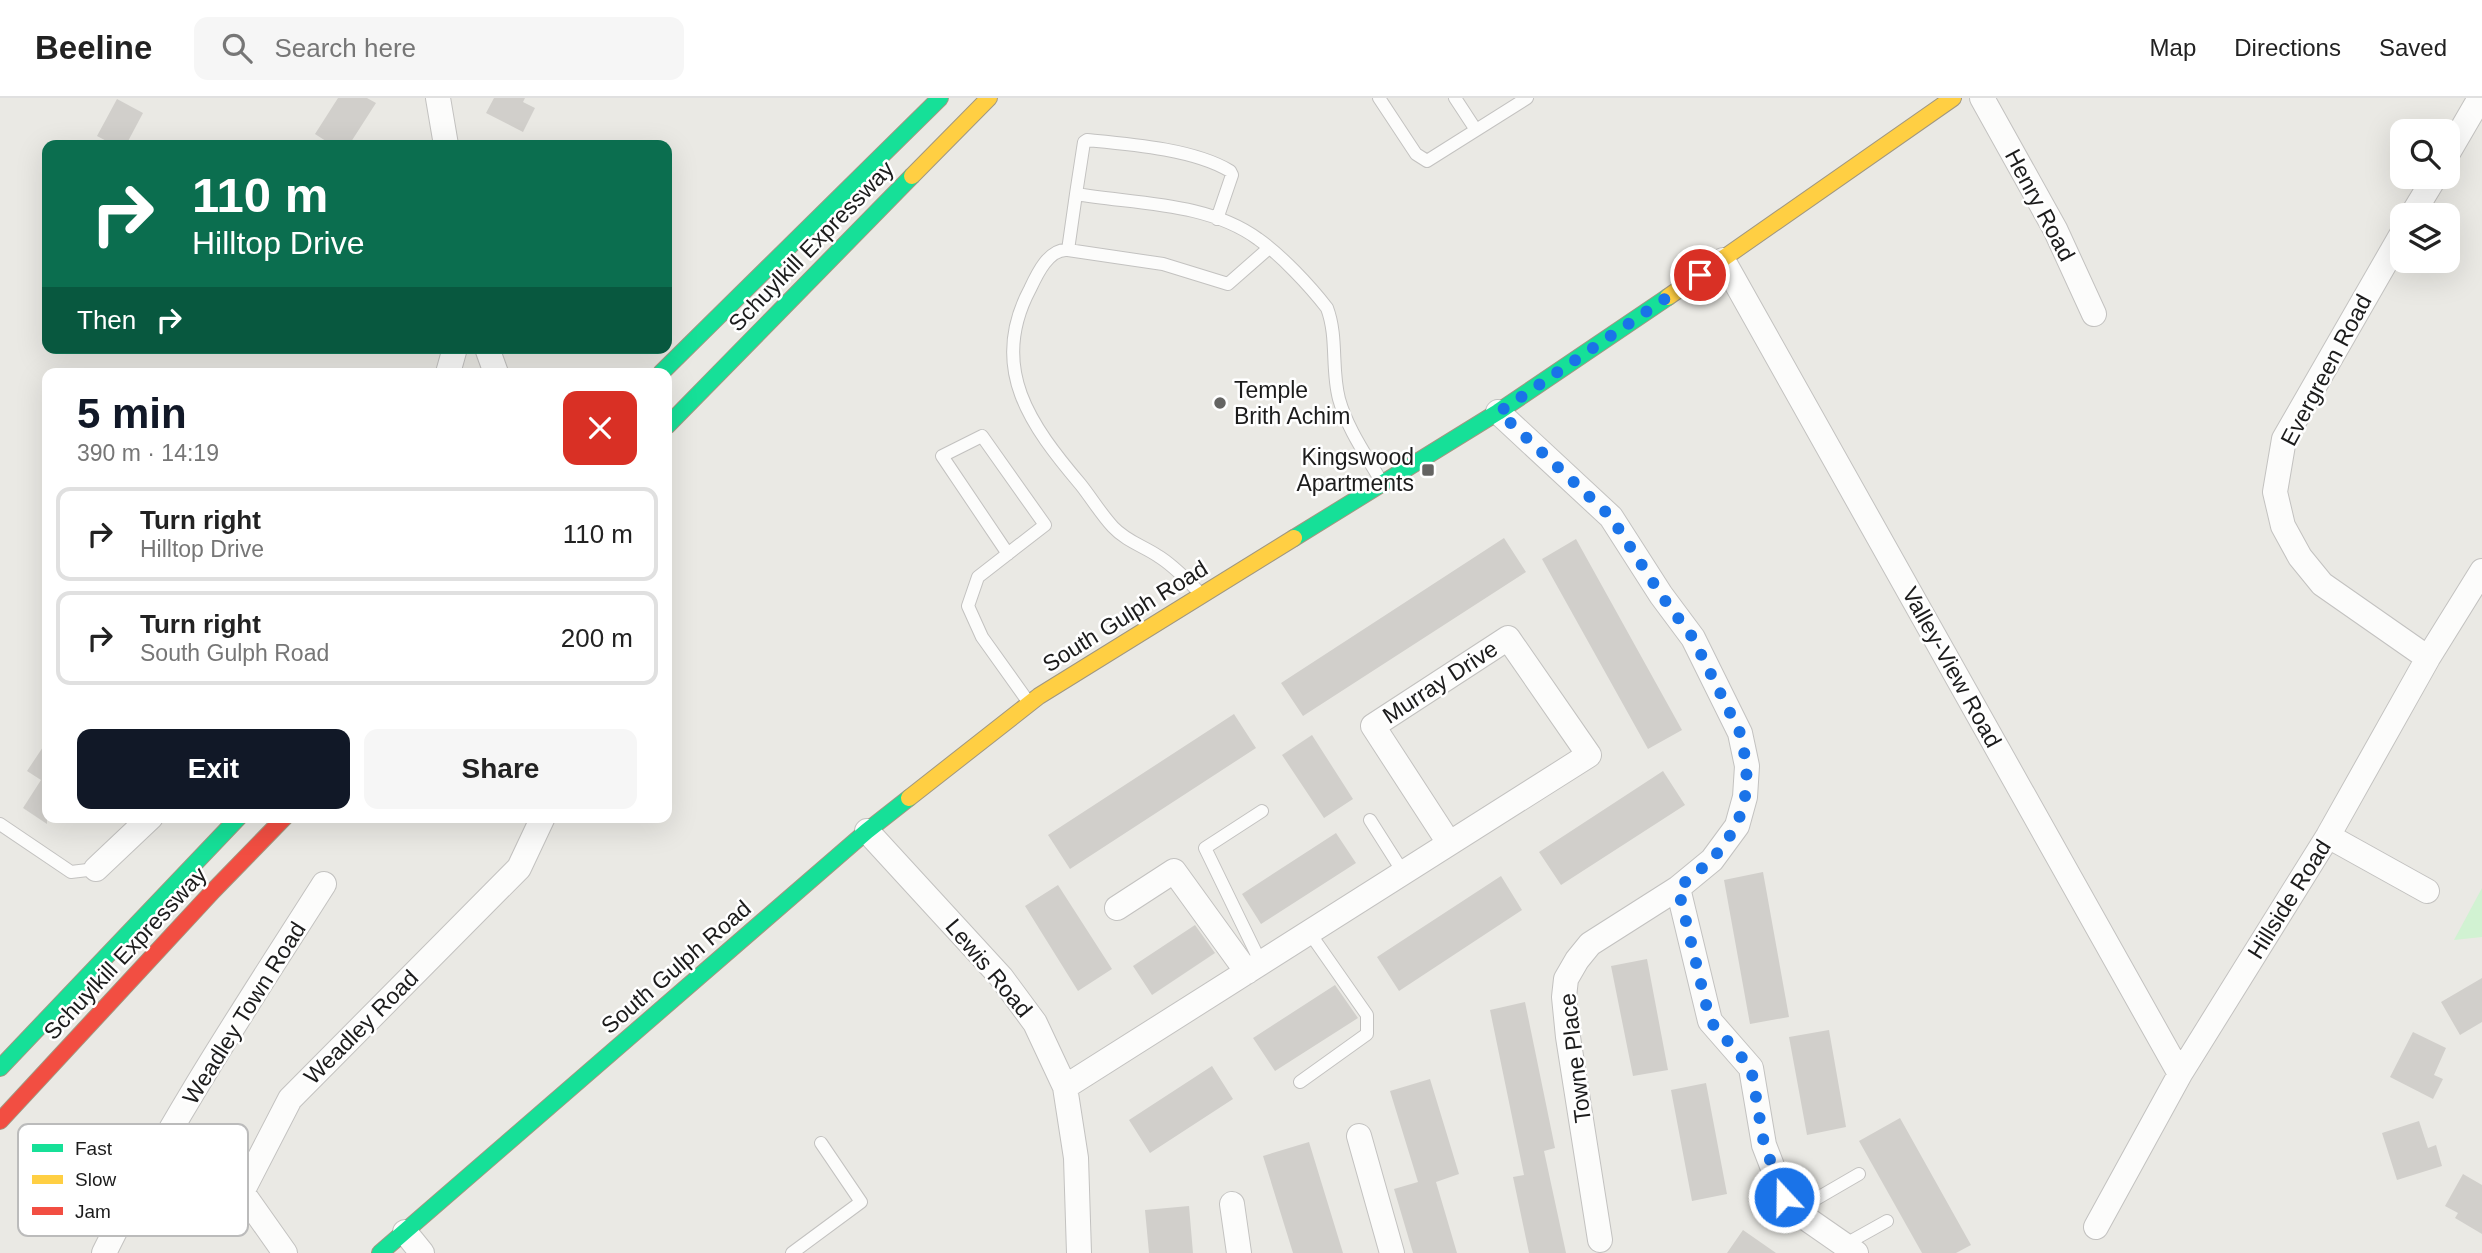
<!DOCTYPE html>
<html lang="en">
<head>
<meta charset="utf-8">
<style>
	body { margin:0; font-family:Helvetica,sans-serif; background:#f6f6f6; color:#222; height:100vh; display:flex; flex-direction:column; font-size:26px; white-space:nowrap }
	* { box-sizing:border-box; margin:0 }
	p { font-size:23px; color:#767676 }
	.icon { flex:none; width:38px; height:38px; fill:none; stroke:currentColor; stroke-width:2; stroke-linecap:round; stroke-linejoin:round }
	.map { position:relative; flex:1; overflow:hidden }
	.side { position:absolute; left:42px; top:270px; width:630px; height:455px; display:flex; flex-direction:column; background:#fff; border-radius:14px; box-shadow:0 7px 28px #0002 }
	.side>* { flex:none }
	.top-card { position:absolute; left:42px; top:42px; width:630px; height:214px; border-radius:14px; box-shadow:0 7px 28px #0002; background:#0b6e4f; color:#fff; overflow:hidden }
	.tools { position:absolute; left:2390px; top:21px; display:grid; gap:14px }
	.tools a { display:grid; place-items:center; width:70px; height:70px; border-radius:14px; background:#fff; box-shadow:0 7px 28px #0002; font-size:35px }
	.pin { position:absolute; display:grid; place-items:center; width:60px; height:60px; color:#fff; margin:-30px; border:4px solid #fff; border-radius:50%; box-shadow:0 2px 7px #0007 }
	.me { position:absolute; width:77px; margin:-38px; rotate:339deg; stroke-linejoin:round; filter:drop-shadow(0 0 5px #0008) }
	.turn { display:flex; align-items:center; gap:24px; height:147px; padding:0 35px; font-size:32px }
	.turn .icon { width:91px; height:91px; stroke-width:2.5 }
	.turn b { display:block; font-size:49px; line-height:60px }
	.then { display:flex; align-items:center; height:66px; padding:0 35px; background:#0003; gap:14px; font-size:26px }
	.round { display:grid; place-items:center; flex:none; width:74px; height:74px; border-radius:14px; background:#f6f6f6 }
	.headline { display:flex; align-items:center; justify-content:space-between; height:119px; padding:0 35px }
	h1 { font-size:42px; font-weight:700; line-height:52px; color:#111827 }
	.cta { display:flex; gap:14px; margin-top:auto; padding:14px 35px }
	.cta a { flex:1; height:80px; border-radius:14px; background:#111827; color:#fff; font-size:28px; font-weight:700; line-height:80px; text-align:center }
	.cta a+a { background:#f6f6f6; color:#222 }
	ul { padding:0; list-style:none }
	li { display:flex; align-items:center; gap:21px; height:94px; margin:0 14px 10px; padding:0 21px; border:4px solid #e0e0e0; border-radius:14px }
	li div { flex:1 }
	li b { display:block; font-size:26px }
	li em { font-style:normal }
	header { display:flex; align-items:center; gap:42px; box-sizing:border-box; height:98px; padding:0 35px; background:#fff; border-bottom:2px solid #e0e0e0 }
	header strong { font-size:33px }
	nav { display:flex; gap:38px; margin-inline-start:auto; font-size:24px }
	.search { width:490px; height:63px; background:#f6f6f6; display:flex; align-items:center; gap:18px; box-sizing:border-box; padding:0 24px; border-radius:14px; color:#767676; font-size:26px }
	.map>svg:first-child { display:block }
</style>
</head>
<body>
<header>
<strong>Beeline</strong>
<div class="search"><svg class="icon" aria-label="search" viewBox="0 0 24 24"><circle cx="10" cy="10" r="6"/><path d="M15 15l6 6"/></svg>Search here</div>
<nav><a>Map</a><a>Directions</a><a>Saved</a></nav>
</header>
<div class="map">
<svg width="2482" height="1155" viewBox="0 0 2482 1155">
	<rect width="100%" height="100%" fill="#eae9e4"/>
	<path fill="#d1f2d2" d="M2482,790V839L2454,842Z"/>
	<path fill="#d1cfcb" d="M338,0H367L376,5L349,47H332L315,36Z
		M494,0H525L523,4L535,10L523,34L486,15Z
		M117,1L143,15L126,47H114L97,38Z
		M1504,440L1526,474L1303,618L1281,585Z
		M1576,441L1682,632L1648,651L1542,461Z
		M1234,616L1256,650L1070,771L1048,737Z
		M1312,637L1353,701L1324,720L1282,657Z
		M47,643V726L23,710L41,682L27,673Z
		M1663,673L1685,707L1561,787L1539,754Z
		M1336,735L1356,765L1261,826L1242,796Z
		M1763,774L1789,919L1750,926L1724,782Z
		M1501,778L1522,812L1399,893L1377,859Z
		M1058,787L1112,871L1078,893L1025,808Z
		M1195,827L1215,855L1152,897L1133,868Z
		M1647,861L1668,972L1633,978L1611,868Z
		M2482,880V924L2460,937L2441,904Z
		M1335,887L1358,920L1275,973L1253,940Z
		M1525,904L1555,1050L1544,1053L1566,1155H1529L1513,1079L1524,1077L1490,912Z
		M1829,932L1846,1029L1807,1037L1789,939Z
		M2413,934L2446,950L2434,977L2443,981L2433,1001L2390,979Z
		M1212,968L1233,1001L1150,1055L1129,1022Z
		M1430,981L1459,1076L1436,1084L1457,1155H1413L1394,1091L1418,1084L1390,993Z
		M1706,985L1727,1096L1692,1103L1671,992Z
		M1900,1020L1971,1147L1956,1155H1922L1859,1043Z
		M2419,1023L2428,1050L2436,1047L2442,1068L2397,1082L2382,1035Z
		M1309,1044L1343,1155H1293L1263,1058Z
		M2463,1076L2482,1087V1136L2455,1120L2458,1115L2445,1108Z
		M1189,1108L1193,1155H1149L1145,1112Z
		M1743,1132L1776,1155H1727Z"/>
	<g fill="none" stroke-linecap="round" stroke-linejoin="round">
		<defs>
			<path id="lane" d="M1379,0L1416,56L1427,63L1527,0
				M1455,0L1476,32
				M1076,96L1084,44L1087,42C1129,46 1194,51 1230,73L1232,77L1217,121
				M1068,152L1163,166L1228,186L1269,150
				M1008,456L942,358L982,338L1045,427L978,479L968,508L982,539L1027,602
				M1198,493C1186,481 1173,467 1158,458C1143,448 1126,443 1113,429C1101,416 1092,401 1081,387C1031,328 988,270 1030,191C1037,176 1049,150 1068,152L1076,96C1135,106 1208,104 1258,141C1281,157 1310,188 1327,210C1338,239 1331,271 1339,301C1347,330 1366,357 1381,383
				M1370,722L1403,774
				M0,726L71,774L96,771
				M1261,865L1205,750L1262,713
				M1300,984L1367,936V917L1309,834
				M1797,1112L1859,1076
				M1844,1147L1887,1123
				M792,1155L861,1104L821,1045"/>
			<path id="street" d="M438,0L446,47
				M1982,0L2055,131L2094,216
				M2448,55L2480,0
				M2412,117L2435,79
				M2403,134L2284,341L2275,394L2283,428L2300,459L2322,486L2428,560
				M1723,162L2180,976
				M487,250L496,275
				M448,275L455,250
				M1498,314L1611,419L1661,497L1693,540L1740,635L1747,668L1745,699L1737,728L1712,762L1678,790L1710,923L1751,970L1764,1047L1784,1099L1807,1121L1856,1155
				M867,733L1001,879L1035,925L1065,989L1076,1060L1079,1155
				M2328,738L2427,793
				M96,771L151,719
				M1117,810L1174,773L1247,874
				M1065,989L1589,657L1508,540L1373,628L1449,745
				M1359,1038L1392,1155
				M1232,1106L1239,1155
				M2096,1129L2180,976L2328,738L2428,560L2482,473
				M405,1134L422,1155
				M1600,1142L1568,939L1564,899L1566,881L1577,862L1590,846L1678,790
				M104,1155C167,1027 247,907 324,786
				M285,1155L242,1094L290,1001L519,770L543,719"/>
			<path id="fast" d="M661,275L940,0
				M667,328L912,78
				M1294,440L1498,314L1668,199
				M0,970L239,719
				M380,1155L867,733L909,700"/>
			<path id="slow" d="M912,78L989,0
				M1668,199L1953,0
				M909,700L1039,598L1294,440"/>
			<path id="jam" d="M0,1023L213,793L285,719"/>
		</defs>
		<use href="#lane" stroke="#c3c2c0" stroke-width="14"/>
		<use href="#street" stroke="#c3c2c0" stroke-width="26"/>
		<use href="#fast" stroke="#a09781" stroke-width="18"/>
		<use href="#slow" stroke="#a09781" stroke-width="18"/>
		<use href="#jam" stroke="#a09781" stroke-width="18"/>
		<use href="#lane" stroke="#fcfcfb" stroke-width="12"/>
		<use href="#street" stroke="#fcfcfb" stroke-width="24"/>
		<use href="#fast" stroke="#16e098" stroke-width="16"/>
		<use href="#slow" stroke="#ffcf43" stroke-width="16"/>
		<use href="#jam" stroke="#f24e42" stroke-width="16"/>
	</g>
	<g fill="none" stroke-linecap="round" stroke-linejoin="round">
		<path stroke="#1a73e8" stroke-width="12" stroke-dasharray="0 21.6" d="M1700,177L1499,314L1611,419L1661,497L1693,540L1740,635L1747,668L1745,699L1737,728L1712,762L1678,790L1710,923L1751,970L1764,1046L1784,1099"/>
	</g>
	<g fill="#646462" stroke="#fff" stroke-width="2.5">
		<circle cx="1220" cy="305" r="7"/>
		<rect x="1421" y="365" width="14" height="14" rx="3.5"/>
	</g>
	<g text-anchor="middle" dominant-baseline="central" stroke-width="5" stroke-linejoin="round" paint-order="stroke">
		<g font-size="23" fill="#1c1c1c" stroke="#fff">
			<text transform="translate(2040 107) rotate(62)">Henry Road</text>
			<text transform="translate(811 148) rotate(-46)">Schuylkill Expressway</text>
			<text transform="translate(2326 272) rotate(-62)">Evergreen Road</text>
			<text transform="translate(1125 518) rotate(-32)">South Gulph Road</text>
			<text transform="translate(1952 569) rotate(61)">Valley-View Road</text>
			<text transform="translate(1440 584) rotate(-33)">Murray Drive</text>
			<text transform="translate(2289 801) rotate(-58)">Hillside Road</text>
			<text transform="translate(125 855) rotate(-47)">Schuylkill Expressway</text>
			<text transform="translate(676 869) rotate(-41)">South Gulph Road</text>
			<text transform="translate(989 870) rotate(50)">Lewis Road</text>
			<text transform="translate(244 915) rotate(-58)">Weadley Town Road</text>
			<text transform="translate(361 929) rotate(-45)">Weadley Road</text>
			<text transform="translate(1575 960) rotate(-97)">Towne Place</text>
		</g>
		<g font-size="23" fill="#1c1c1c" stroke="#fff" text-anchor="start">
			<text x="1234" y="292">Temple<tspan x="1234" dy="26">Brith Achim</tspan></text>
			<text x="1414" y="359" text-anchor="end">Kingswood<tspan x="1414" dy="26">Apartments</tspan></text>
		</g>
	</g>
	<rect x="18" y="1026" width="230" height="112" rx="10" fill="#fff" stroke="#bbb" stroke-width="2"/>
	<rect x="32" y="1046" width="31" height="8" fill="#16e098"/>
	<rect x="32" y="1077" width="31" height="9" fill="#ffcf43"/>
	<rect x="32" y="1109" width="31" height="8" fill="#f24e42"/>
	<g font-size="19" fill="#1c1c1c">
		<text x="75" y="1057">Fast</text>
		<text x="75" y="1088">Slow</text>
		<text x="75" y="1120">Jam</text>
	</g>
</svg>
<div class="tools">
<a><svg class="icon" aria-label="search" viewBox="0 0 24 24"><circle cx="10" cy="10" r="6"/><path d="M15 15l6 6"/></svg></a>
<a><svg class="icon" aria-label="layers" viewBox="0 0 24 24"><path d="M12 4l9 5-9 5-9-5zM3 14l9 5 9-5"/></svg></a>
</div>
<div class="pin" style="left:1700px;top:177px;background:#d93025"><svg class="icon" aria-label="arrive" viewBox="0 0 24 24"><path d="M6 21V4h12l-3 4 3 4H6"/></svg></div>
<svg class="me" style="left:1784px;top:1099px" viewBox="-20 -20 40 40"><circle r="17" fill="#1a73e8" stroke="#fff" stroke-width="3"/><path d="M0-11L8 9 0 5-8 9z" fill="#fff"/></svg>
<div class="top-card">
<div class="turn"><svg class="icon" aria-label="right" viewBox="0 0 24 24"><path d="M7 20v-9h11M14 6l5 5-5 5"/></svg><div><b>110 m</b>Hilltop Drive</div></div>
<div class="then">Then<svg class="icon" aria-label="right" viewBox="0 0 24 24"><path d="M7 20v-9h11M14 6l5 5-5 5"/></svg></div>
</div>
<section class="side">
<div class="headline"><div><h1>5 min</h1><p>390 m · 14:19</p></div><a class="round" style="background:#d93025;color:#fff"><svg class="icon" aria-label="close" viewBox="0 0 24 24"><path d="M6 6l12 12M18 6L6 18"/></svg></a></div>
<ul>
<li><svg class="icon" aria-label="right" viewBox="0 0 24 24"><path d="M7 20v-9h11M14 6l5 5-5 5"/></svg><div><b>Turn right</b><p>Hilltop Drive</p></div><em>110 m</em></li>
<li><svg class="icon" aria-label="right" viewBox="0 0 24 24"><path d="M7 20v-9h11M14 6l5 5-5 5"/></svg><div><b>Turn right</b><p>South Gulph Road</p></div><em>200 m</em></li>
</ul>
<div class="cta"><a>Exit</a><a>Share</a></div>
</section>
</div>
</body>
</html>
